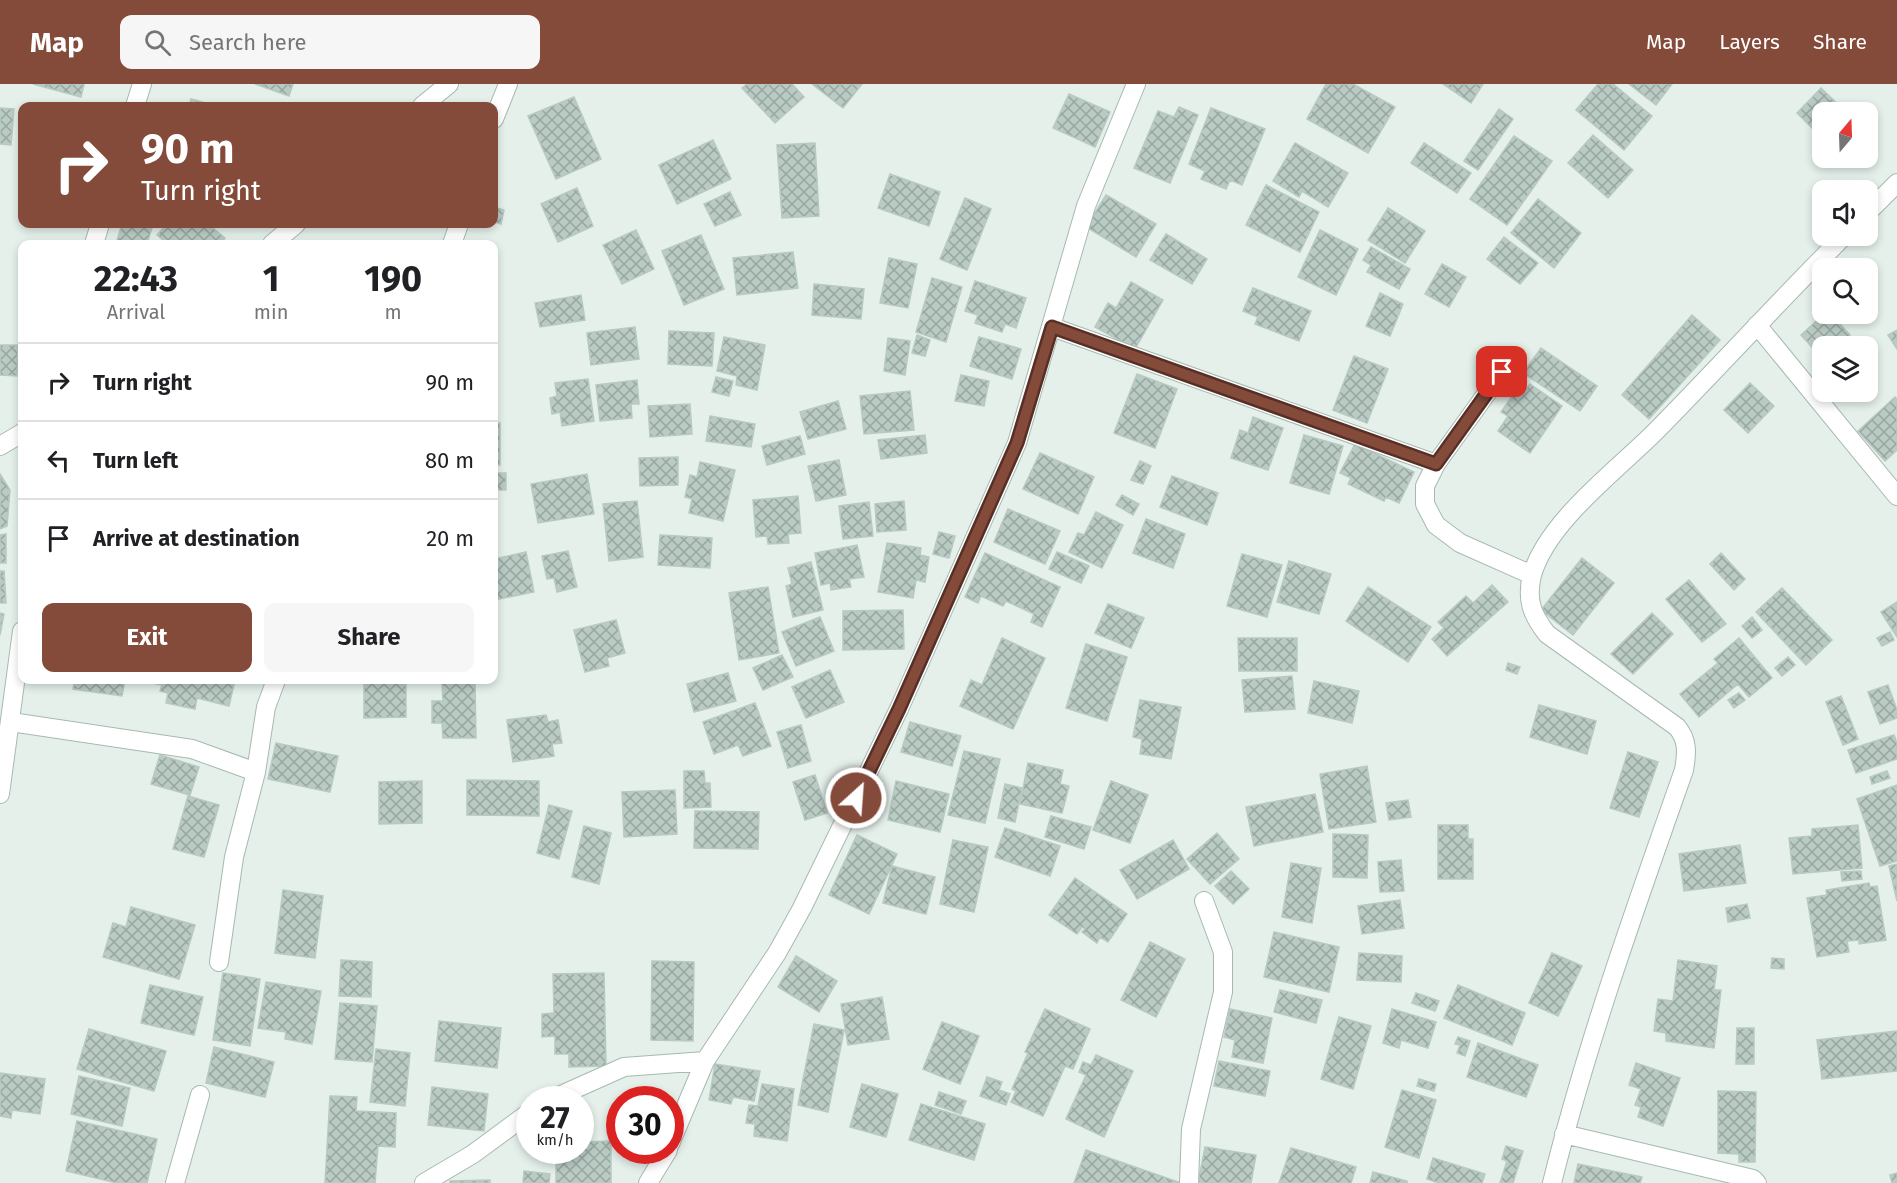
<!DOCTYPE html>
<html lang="en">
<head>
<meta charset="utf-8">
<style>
	body { margin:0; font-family:"Fira Sans",sans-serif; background:#f6f6f6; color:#202124; height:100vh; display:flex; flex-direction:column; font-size:22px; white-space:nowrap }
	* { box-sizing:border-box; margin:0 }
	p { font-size:20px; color:#757577 }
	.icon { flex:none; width:33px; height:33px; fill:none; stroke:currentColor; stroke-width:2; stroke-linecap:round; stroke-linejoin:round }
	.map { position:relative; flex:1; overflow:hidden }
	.details { position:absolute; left:18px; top:156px; width:480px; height:444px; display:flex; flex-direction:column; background:#fff; border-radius:12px; box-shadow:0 3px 9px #0003 }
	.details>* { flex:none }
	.guide { position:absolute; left:18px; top:18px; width:480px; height:126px; border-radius:12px; box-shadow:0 3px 9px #0003; background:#844a3a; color:#fff; overflow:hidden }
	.needle { width:39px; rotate:19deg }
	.controls { position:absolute; left:1812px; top:18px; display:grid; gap:12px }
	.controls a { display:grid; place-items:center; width:66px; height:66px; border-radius:12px; background:#fff; box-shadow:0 3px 9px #0003; font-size:30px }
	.speed { position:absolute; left:516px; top:1002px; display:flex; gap:12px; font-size:30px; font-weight:700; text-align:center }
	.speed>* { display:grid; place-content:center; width:78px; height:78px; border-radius:50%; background:#fff; box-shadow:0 3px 9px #0003; line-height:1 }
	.speed small { font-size:15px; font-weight:400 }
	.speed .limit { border:9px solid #d22; background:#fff; color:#111 }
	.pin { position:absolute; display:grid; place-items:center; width:51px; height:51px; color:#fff; margin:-26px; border-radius:12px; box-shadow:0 3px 9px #0006 }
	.me { position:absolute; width:66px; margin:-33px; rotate:26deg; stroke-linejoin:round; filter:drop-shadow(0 0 4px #0008) }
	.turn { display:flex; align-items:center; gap:21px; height:126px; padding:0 24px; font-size:27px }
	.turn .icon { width:78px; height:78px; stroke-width:2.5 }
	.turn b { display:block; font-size:42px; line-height:51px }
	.eta { display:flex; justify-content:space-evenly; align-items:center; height:102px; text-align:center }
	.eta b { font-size:36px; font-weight:700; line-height:42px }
	.cta { display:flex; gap:12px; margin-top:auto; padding:12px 24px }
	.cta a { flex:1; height:69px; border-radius:12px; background:#844a3a; color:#fff; font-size:24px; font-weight:700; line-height:69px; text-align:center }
	.cta a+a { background:#f6f6f6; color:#202124 }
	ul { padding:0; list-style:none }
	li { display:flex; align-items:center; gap:18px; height:78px; padding:0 24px; border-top:2px solid #e0e0e0 }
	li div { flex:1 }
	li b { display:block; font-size:22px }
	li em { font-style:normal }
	header { display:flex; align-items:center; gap:36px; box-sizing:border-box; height:84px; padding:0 30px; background:#844a3a; color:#fff }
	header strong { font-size:28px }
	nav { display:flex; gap:33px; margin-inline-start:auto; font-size:21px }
	.search { width:420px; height:54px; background:#f6f6f6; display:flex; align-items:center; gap:15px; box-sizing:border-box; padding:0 21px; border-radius:12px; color:#757577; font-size:22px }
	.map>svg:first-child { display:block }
</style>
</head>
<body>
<header>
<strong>Map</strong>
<div class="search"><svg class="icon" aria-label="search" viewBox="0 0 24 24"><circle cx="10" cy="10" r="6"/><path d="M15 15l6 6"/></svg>Search here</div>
<nav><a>Map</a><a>Layers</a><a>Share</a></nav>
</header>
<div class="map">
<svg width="1897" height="1099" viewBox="0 0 1897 1099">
	<defs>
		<pattern id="building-cross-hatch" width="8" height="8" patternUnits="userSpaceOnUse" patternTransform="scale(1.5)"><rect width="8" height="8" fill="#bacbc4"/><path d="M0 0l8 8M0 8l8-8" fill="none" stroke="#97a6a0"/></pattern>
	</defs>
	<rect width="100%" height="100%" fill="#e5f0eb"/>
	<path fill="url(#building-cross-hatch)" stroke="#b7cac2" stroke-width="1.5" d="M33,0H84L81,13Z
		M255,0H293L289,12Z
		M747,0H792L804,13L775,39L742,4Z
		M812,0H862L843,24Z
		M1326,0H1353L1395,23L1368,69L1307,35Z
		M1443,0H1483L1471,19Z
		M1598,0H1613L1652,32L1624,66L1576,26Z
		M1629,0H1672L1656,21Z
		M1821,4L1846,28H1822V54L1797,29Z
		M1069,10L1110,28L1095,63L1053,44Z
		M574,13L601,75L556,95L528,32Z
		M191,15L217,22H189Z
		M1179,23L1198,31L1170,99L1134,84L1158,27L1174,33Z
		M0,24L14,25L11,61L0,60Z
		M1211,24L1265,45L1242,101L1230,96L1226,105L1201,95L1205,87L1189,80Z
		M1499,25L1513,35L1478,86L1464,77Z
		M1593,51L1633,86L1608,114L1568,79Z
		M1514,52L1552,77L1507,141L1470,115Z
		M713,56L731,95L677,120L659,81Z
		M815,59L819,132L782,134L777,61Z
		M1295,59L1348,89L1328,123L1302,107L1299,113L1273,97Z
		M1424,59L1471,89L1457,109L1411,79Z
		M890,90L940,108L929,142L878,124Z
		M1266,101L1319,128L1300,168L1246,141Z
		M577,104L593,142L558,158L541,120Z
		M730,108L741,131L715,142L704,120Z
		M1106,111L1156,140L1136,173L1086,143Z
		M965,114L991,125L967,186L940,175Z
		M1538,115L1581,149L1554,184L1511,149Z
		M494,123L504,126L501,140L494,138Z
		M1388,124L1425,147L1405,179L1368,156Z
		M122,140H153L147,160H116Z
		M167,140H208L225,154L220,160H161L164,157L157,151Z
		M636,146L654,185L622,200L603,161Z
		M1320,146L1358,165L1336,211L1298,193Z
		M1166,150L1207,175L1192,200L1150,176Z
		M701,151L724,205L684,221L662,167Z
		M1504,153L1538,179L1520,200L1487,175Z
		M1371,163L1410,185L1399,205L1367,188L1371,181L1363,176Z
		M793,168L798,204L737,211L733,174Z
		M889,174L917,180L908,224L880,219Z
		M1442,180L1466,193L1449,223L1425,210Z
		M932,194L962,203L946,258L916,248Z
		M975,197L1026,214L1016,244L1005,240L1002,248L975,239L978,231L965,227Z
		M1131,198L1163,216L1135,265L1095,243L1108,219L1116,224Z
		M814,200L864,205L861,235L812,231Z
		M1253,204L1311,227L1299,257L1255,240L1258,233L1243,227Z
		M1380,209L1403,220L1390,252L1366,242Z
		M581,211L585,236L540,243L535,219Z
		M1824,230H1831L1850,251L1838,262H1822V274L1801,251Z
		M1692,231L1720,256L1649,335L1622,311Z
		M635,243L639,275L591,281L587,249Z
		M1897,246V265L1888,251Z
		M669,247L714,249L712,282L668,280Z
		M917,251L930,256L925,272L912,269Z
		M724,253L765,261L757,306L736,301L737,292L717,287Z
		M979,253L1021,265L1012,295L970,282Z
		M888,254L910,257L905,291L884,287Z
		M0,261H18L17,292L0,291Z
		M1541,264L1597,302L1580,327L1523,289Z
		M1354,272L1388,285L1367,339L1333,326Z
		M1137,290L1177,305L1155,364L1114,349Z
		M961,291L989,297L984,322L955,317Z
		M716,293L733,297L729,312L712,308Z
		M588,295L594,337L562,342L560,328L552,330L550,314L557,312L555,299Z
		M637,296L639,320H631L632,334L600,337L596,301Z
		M1750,299L1774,322L1748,349L1724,326Z
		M1530,300L1562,322L1530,369L1498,347L1508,332L1501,328L1515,308L1521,312Z
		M910,307L914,346L864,350L860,312Z
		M1895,313L1897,315V366L1885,377L1858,347Z
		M838,317L846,345L808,355L800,328Z
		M690,320L692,350L650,353L648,322Z
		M710,332L755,340L751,363L706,357Z
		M1253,333L1283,344L1268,386L1231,374L1240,346L1248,349Z
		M494,339H500V381H494Z
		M925,351L927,369L881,375L878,356Z
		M1304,351L1343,362L1329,410L1290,399Z
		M800,352L805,370L767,381L762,362Z
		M1355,360L1414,388L1399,419L1386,413L1384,417L1348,400L1351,394L1340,389Z
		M1040,369L1094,393L1078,430L1023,405Z
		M678,373V401L640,402L639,374Z
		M839,376L846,411L816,417L808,382Z
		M1140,377L1151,382L1143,400L1131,396Z
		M700,378L735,386L723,437L689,429L692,415L685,413L690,391L697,393Z
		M494,389H506V406H494Z
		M0,390L10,406L7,442L0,445Z
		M587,390L594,430L538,439L531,400Z
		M1172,392L1218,409L1207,441L1160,423Z
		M1122,411L1139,420L1133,431L1116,421Z
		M798,412L801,449L788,450L789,459L768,460L767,452L756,453L753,416Z
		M637,417L643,473L609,477L603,420Z
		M904,417L906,446L877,448L875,420Z
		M869,418L873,452L843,455L839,422Z
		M1008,425L1060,447L1045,480L994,458Z
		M1096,428L1123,441L1102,484L1069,468L1078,449L1084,451Z
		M1146,435L1185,450L1173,484L1133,469Z
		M939,448L955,452L949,474L933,470Z
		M6,450V479H0V451Z
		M660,451L712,454L710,484L658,481Z
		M887,459L921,464L920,471L929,473L925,498L916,496L913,514L878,508Z
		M857,461L864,493L849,495L851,503L831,506L830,499L821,501L815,469Z
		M568,467L577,503L557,508L554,494L547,495L542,472Z
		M526,468L534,508L494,516V475Z
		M1057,468L1089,482L1081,499L1049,485Z
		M985,469L1060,503L1042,543L1031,538L1034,530L1006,517L1003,522L981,512L978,519L965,513Z
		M1721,469L1745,495L1734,506L1710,480Z
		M1242,470L1282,481L1267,533L1227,522Z
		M1582,474L1614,499L1573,551L1541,526Z
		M1289,477L1331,490L1319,530L1277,518Z
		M811,478L823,526L793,533L786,502L792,500L788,484Z
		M0,487H4L6,519H0Z
		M1689,496L1726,540L1702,558L1666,515Z
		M1492,501L1508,518L1447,572L1432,555L1444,544L1438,538L1466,512L1473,519Z
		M768,503L779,569L739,576L729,509Z
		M1368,503L1431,543L1408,578L1346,537Z
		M1782,504L1832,556L1806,581L1756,528Z
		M1897,518V553L1881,528Z
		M1108,520L1144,534L1131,564L1095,549Z
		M903,526L904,565L843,566V527Z
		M0,529L4,530L0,551Z
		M1652,529L1673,550L1633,590L1611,570Z
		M820,533L834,567L796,582L782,548Z
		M1752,533L1762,546L1752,554L1742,542Z
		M616,536L625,569L607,574L609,582L585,588L574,546Z
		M1890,548L1894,556L1882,562L1877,554Z
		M1002,554L1045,574L1013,645L960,622L971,596L982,601Z
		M1238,554H1297V587H1239Z
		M1739,554L1772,594L1749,613L1738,600L1699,633L1680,610L1718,579L1714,575Z
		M1086,560L1127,573L1107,637L1066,624Z
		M782,571L793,593L763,606L753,584Z
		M1788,573L1795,581L1782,592L1775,584Z
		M1508,579L1520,583L1517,590L1506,586Z
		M830,586L844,618L806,634L792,603Z
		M728,589L736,617L694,628L687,600Z
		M1292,592L1295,625L1245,628L1242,596Z
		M75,596H125L122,612L73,605Z
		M152,596H235L229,622L197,614L195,625L166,619L168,609L160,607L162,601L152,599Z
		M364,596H406V633L364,634Z
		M1314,597L1359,607L1352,639L1308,629Z
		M475,598L476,654H443L442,639H432V617H443L442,599Z
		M1888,601L1897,626V634L1880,640L1868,608Z
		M1739,609L1745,616L1734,624L1728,616Z
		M1841,612L1858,655L1843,661L1826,618Z
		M1140,616L1181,623L1171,675L1140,670L1142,655L1133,653Z
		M755,619L771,662L743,672L738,661L714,670L703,638Z
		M1539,621L1596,637L1587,670L1530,653Z
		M546,631L548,638L558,636L562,659L552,660L554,672L513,678L507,636Z
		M910,638L961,652L952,682L901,668Z
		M801,641L811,677L788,684L777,648Z
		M1894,651L1897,659V675L1856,689L1848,666Z
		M276,659L338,672L330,708L268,695Z
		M964,667L1000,675L985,739L948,731Z
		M1628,668L1658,678L1639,733L1610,724Z
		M160,671L199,683L190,711L151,700Z
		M1028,679L1063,686L1060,700L1069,702L1062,729L1020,720Z
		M1367,682L1376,738L1329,745L1320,690Z
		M684,687H704L705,699H710L711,723L684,724Z
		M1887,687L1890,694L1872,700L1870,693Z
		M815,691L827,729L805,736L793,698Z
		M467,696L539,697V732L467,731Z
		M422,697V739L379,740V698Z
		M896,697L949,710L940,748L888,736Z
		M1111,697L1148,711L1130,759L1093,746Z
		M1005,700L1022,704L1015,738L998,734Z
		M1897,701V777L1880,782L1857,715Z
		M675,706L677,750L624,753L622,708Z
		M1315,710L1323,748L1254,762L1246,723Z
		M188,712L219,721L204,773L173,765Z
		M1408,716L1411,733L1389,736L1386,719Z
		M549,721L572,727L559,775L537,769Z
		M695,727L759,728L758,765L694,764Z
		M1051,732L1091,743L1084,765L1045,753Z
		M1438,741H1468V755H1473V795H1438Z
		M1858,741L1862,784L1793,790L1789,754L1812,752V745Z
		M584,742L611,749L599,800L572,793Z
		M1005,744L1060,762L1050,792L995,773Z
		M1217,749L1239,775L1210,800L1187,775Z
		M1333,750L1368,751L1367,794L1333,793Z
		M857,751L897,770L869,830L829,811Z
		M953,756L988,763L974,828L940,820Z
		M1173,756L1189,785L1137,815L1120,786Z
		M1740,761L1746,799L1684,807L1679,770Z
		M1401,776L1404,807L1380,808L1378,778Z
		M1291,779L1321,784L1312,839L1282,833Z
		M1897,780V817L1889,782Z
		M892,782L935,793L926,830L883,819Z
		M1231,787L1249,805L1233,820L1215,802Z
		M1861,787L1862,795L1842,797L1841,788Z
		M1075,794L1127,830L1108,858L1100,853L1097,859L1082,848L1085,845L1082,843L1077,850L1049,831Z
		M1869,799L1870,803L1877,802L1886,856L1859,860V856L1847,857L1849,868L1817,873L1807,814L1827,811L1826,806Z
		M283,806L323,812L315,874L275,869Z
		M1400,816L1404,844L1362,850L1358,822Z
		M1747,820L1750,834L1728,838L1726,824Z
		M131,823L195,841L179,895L103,873L113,839L126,843Z
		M1274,848L1339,863L1329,908L1264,893Z
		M1150,858L1185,875L1156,933L1121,916Z
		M1359,869L1402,872L1401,898L1357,896Z
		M1552,869L1582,882L1558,932L1529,919Z
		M796,872L837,897L819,928L778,903Z
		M1772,874L1784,875V885L1771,884Z
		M341,876L372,878L371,913L339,912Z
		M1678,876L1717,882L1714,906H1721L1714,964L1666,957V949L1654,947L1658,915L1673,917Z
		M652,877L694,878L693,957L651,956Z
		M223,889L260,895L250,962L213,956Z
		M604,889L606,982L569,983V970H555V952L542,953V930L554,929L553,890Z
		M266,898L321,907L312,960L285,955L286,948L258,944Z
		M150,901L203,913L194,951L141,939Z
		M1458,901L1525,929L1512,961L1444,934Z
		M1280,906L1322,916L1316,939L1274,928Z
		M1416,909L1439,917L1435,927L1412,919Z
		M882,913L889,955L848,961L841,920Z
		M340,919L377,922L372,978L335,975Z
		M1045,925L1090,945L1073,985L1065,982L1043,1032L1011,1018L1016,1007L1012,1005L1028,969L1025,968Z
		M1230,925L1272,934L1263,979L1232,973L1235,956L1224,953Z
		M1392,925L1436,938L1428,964L1401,956L1399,964L1383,959Z
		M1339,933L1371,942L1353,1005L1321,995Z
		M439,937L501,944L497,984L435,977Z
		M942,938L979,952L960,1000L923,985Z
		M814,940L844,946L828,1028L798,1021Z
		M1737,944H1754V980H1736Z
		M89,945L166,967L154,1007L77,985Z
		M1897,947V987L1822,995L1817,956Z
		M1458,953L1470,957L1465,972L1457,969L1460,961L1455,960Z
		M1478,959L1538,981L1526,1013L1467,993Z
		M214,963L274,978L265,1013L206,999Z
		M376,965L410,969L405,1022L370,1018Z
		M1096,971L1133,987L1104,1053L1066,1035L1086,991L1079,988L1083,978L1091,981Z
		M1219,977L1270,987L1265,1012L1214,1002Z
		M1636,979L1680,994L1663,1042L1638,1033L1641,1023L1635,1021L1641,1005L1629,1001Z
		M715,980L760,987L754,1017L733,1013L731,1020L709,1016Z
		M0,989L45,995L40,1030L12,1026L11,1034L0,1032Z
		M79,992L130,1004L122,1042L71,1030Z
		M987,993L1002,998L999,1006L1010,1010L1006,1021L980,1012Z
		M1419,995L1436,1000L1434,1007L1417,1002Z
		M762,1000L794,1005L787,1057L754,1052L755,1040L746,1039L749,1021L758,1022Z
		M862,1000L898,1010L886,1053L850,1043Z
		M432,1003L488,1010L484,1047L428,1041Z
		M1402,1006L1436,1016L1419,1074L1385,1063Z
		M1718,1007L1756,1008L1755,1078H1739V1070L1718,1069Z
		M939,1008L966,1017L961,1030L935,1021Z
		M330,1012L357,1013L356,1027L396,1029L395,1063L378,1062L375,1099H325Z
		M921,1020L985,1040L974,1076L909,1056Z
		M77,1037L157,1055L147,1099H117L66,1087Z
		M611,1057V1099H556V1066H580V1058Z
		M1506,1062L1523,1067L1513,1099H1500L1507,1077L1502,1075Z
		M1205,1063L1256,1071L1251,1099H1198Z
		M1291,1064L1356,1083L1351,1099H1279Z
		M1086,1066L1181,1099H1074Z
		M1433,1074L1485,1090L1482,1099H1439L1427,1095Z
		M1578,1080L1642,1093L1640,1099H1574Z
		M524,1087L550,1090L549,1099H523Z
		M1373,1088L1407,1097V1099H1370Z
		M1897,1089V1099H1892L1890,1091Z
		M490,1096V1099H450V1097Z"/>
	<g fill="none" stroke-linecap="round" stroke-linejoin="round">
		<defs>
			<path id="minor" d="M135,22L142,0
				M422,22L449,0
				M494,35L508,0
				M1868,128L1897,99
				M94,160L100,140
				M272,160L296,140
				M452,160L459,140
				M1757,241L1897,412
				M1052,243L1436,380
				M1502,288L1436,380L1425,402V420L1436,441L1460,459L1532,491
				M0,362L22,349
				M11,638L192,665L256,688
				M0,710L22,547
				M219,878L234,773L256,688L266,623L276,596
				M550,1016L624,983L705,977
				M1564,1050L1753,1095L1757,1099
				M670,1060L705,977L777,869L802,824L899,625L1017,359L1086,122L1136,0
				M175,1099L200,1011
				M424,1099L473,1070L530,1028
				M648,1099L668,1066
				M1189,1099L1191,1045L1223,908V868L1204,817
				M1552,1099C1587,958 1636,822 1684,686C1687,669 1688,656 1677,643L1547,550C1532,531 1526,516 1532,491C1547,438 1617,386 1655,348C1719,283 1780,216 1844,152"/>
		</defs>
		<use href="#minor" stroke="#a7b9b2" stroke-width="20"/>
		<use href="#minor" stroke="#fff" stroke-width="18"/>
	</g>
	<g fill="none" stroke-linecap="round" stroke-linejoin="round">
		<defs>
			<path id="route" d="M856,714L899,625L1017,359L1052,243L1436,380L1502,288"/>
		</defs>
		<use href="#route" stroke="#563026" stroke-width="15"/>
		<use href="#route" stroke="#844a3a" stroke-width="10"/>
	</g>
</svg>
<div class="controls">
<a><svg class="needle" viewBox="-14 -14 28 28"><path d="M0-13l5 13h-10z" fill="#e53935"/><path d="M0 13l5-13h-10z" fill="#757577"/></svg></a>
<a><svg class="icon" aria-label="sound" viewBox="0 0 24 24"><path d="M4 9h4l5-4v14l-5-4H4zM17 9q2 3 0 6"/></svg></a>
<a><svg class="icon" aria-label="search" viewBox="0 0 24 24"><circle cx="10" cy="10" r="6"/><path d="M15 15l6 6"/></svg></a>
<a><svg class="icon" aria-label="layers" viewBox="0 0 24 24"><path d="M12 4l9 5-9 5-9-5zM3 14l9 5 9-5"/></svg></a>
</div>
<div class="speed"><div>27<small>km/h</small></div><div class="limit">30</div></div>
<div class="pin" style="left:1502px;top:288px;background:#d93025"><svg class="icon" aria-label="arrive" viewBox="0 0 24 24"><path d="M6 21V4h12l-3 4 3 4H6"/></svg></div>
<svg class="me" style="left:856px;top:714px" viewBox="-20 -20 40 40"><circle r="17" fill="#844a3a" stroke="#fff" stroke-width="3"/><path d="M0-11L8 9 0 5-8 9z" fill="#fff"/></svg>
<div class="guide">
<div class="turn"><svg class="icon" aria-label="right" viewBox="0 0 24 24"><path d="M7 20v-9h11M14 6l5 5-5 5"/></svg><div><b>90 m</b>Turn right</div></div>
</div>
<section class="details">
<div class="eta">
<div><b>22:43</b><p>Arrival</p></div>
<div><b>1</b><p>min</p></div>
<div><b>190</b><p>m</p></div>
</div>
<ul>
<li><svg class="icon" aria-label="right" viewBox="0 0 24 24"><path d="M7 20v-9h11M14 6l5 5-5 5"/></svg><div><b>Turn right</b></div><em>90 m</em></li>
<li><svg class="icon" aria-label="left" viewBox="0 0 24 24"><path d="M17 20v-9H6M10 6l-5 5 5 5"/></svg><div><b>Turn left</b></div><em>80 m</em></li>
<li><svg class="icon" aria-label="arrive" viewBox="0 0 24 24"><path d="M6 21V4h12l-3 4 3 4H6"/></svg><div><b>Arrive at destination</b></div><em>20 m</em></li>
</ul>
<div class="cta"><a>Exit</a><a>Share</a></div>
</section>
</div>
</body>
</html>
